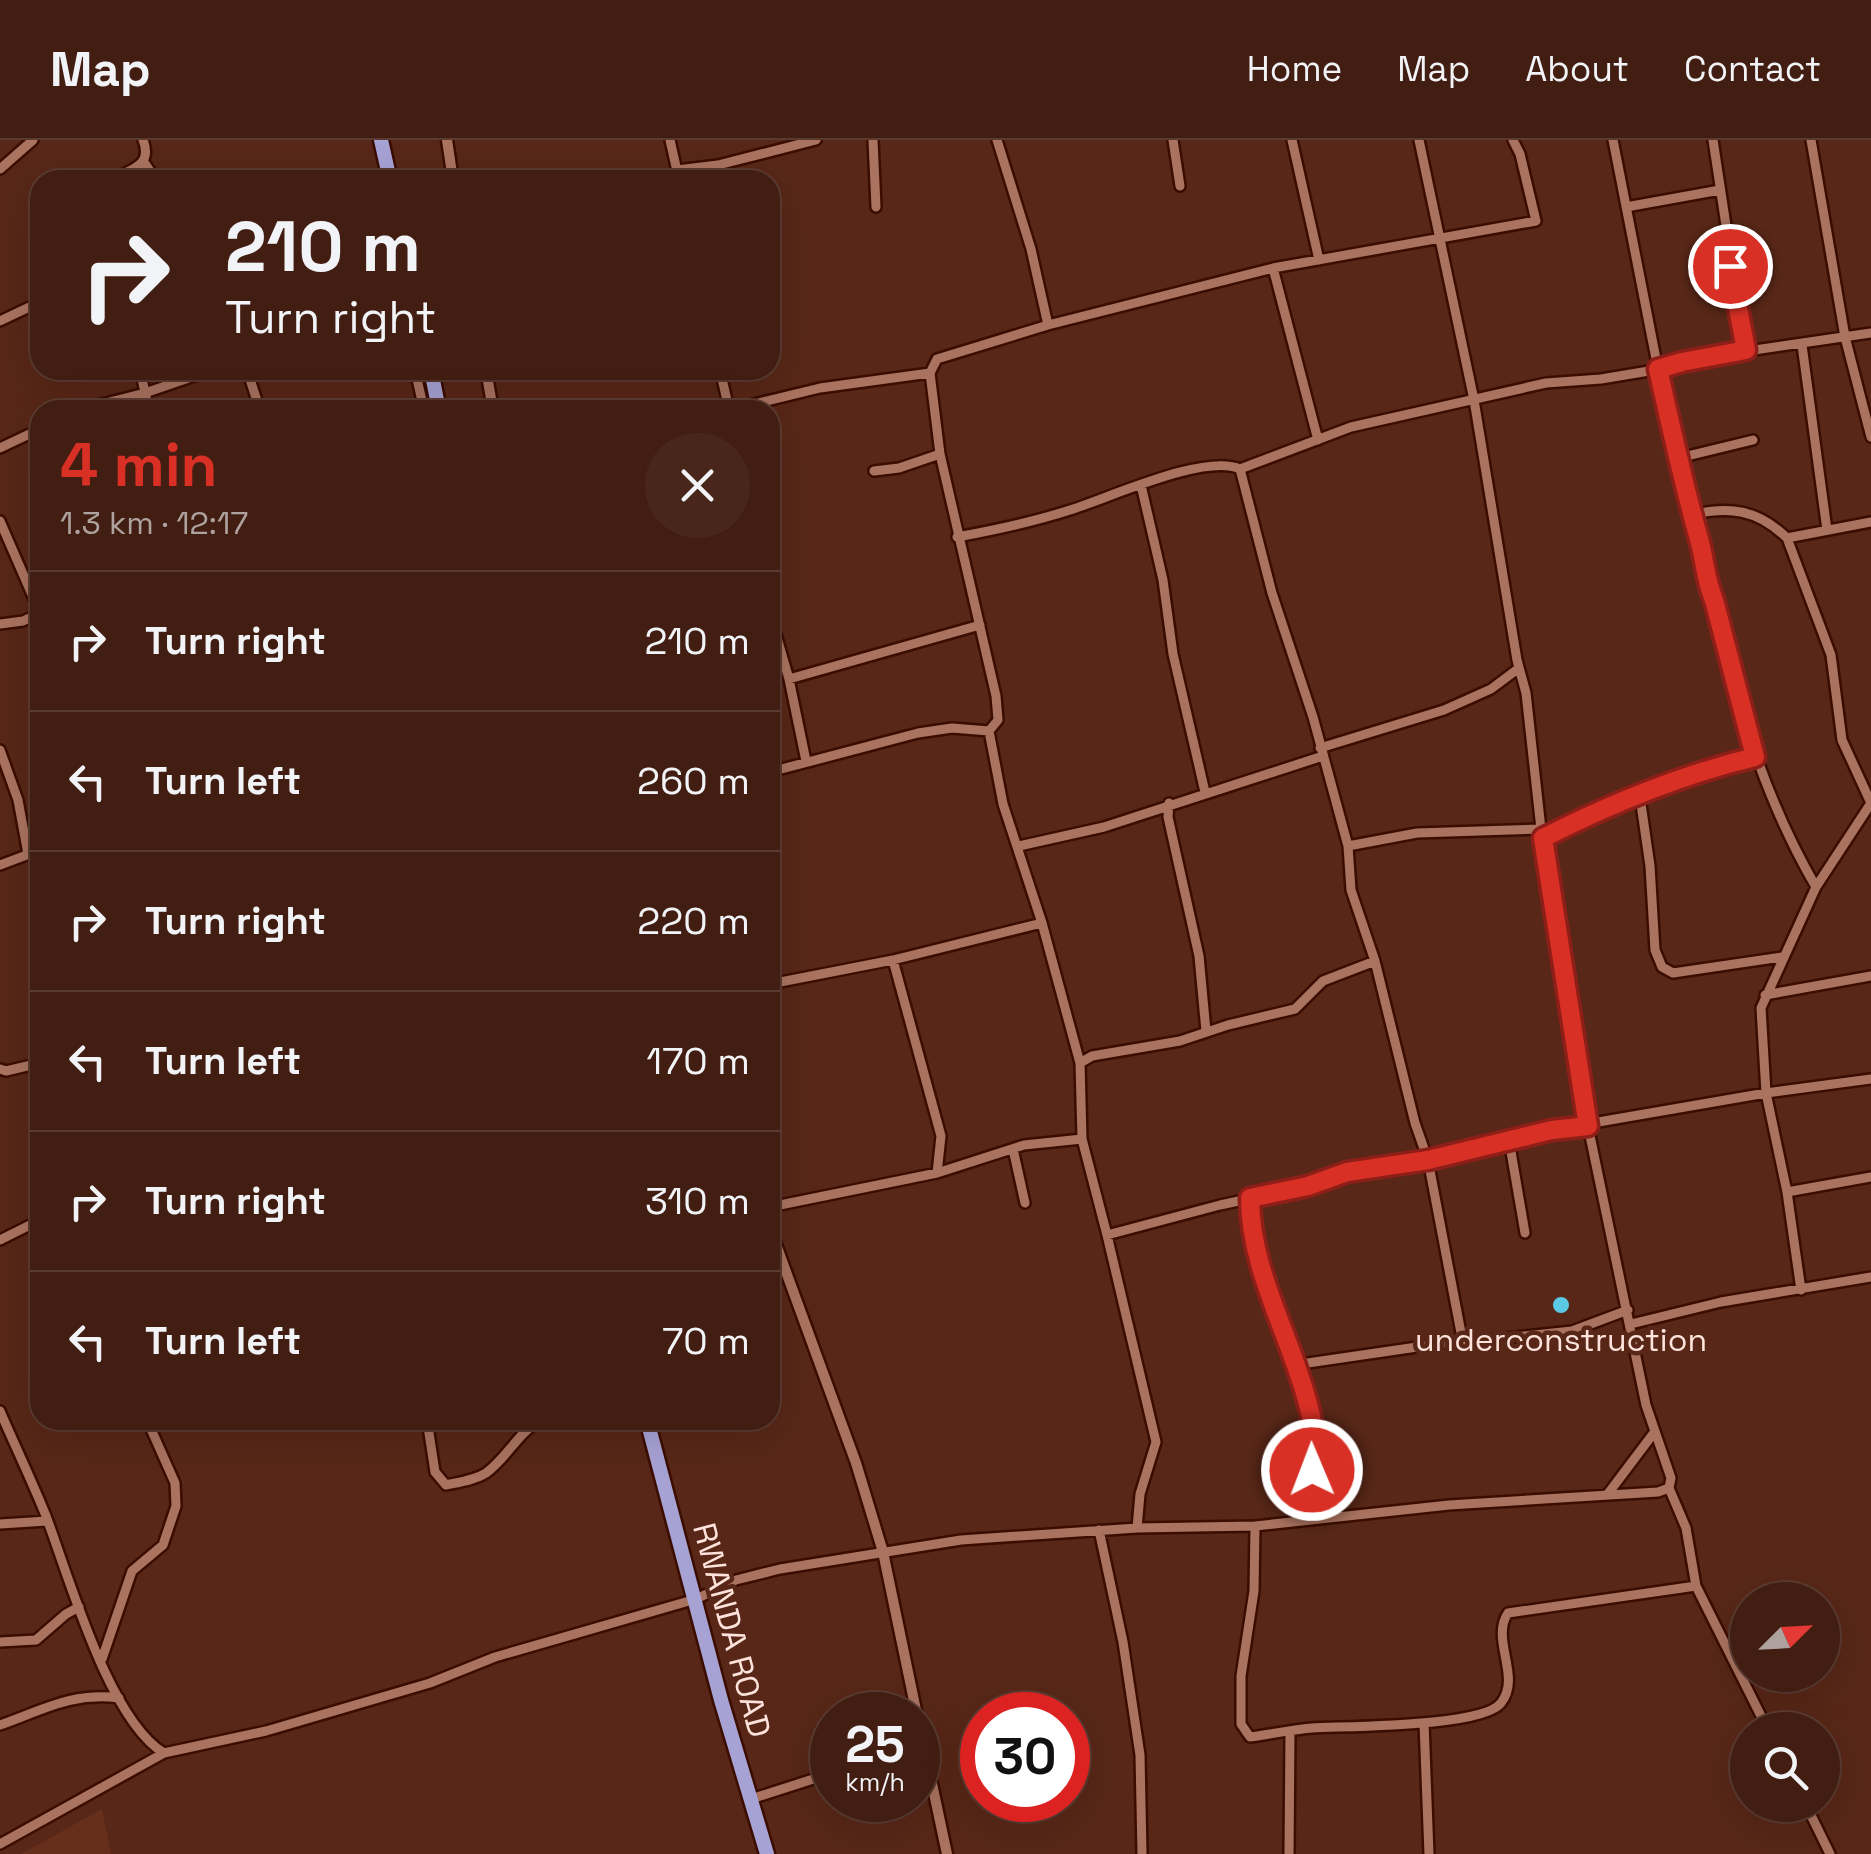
<!DOCTYPE html>
<html lang="en">
<head>
<meta charset="utf-8">
<style>
	body { margin:0; font-family:"Space Grotesk",sans-serif; background:#49261a; color:#f1f3f6; height:100vh; display:flex; flex-direction:column; font-size:38px; white-space:nowrap }
	* { box-sizing:border-box; margin:0 }
	p { font-size:32px; color:#aea29f }
	.icon { flex:none; width:55px; height:55px; fill:none; stroke:currentColor; stroke-width:2; stroke-linecap:round; stroke-linejoin:round }
	.map { position:relative; flex:1; overflow:hidden }
	.sheet { position:absolute; left:30px; top:260px; width:750px; height:1030px; display:flex; flex-direction:column; background:#421d11; border-radius:30px; box-shadow:0 10px 40px #0002,0 0 0 2px #5a3b31 }
	.sheet>* { flex:none }
	.banner { position:absolute; left:30px; top:30px; width:750px; height:210px; border-radius:30px; box-shadow:0 10px 40px #0002,0 0 0 2px #5a3b31; background:#421d11; color:#f1f3f6; overflow:hidden }
	.needle { width:65px; rotate:66deg }
	.buttons { position:absolute; left:1730px; top:1442px; display:grid; gap:20px }
	.buttons a { display:grid; place-items:center; width:110px; height:110px; border-radius:50%; background:#421d11; box-shadow:0 10px 40px #0002,0 0 0 2px #5a3b31; font-size:50px }
	.speed { position:absolute; left:810px; top:1552px; display:flex; gap:20px; font-size:50px; font-weight:700; text-align:center }
	.speed>* { display:grid; place-content:center; width:130px; height:130px; border-radius:50%; background:#421d11; box-shadow:0 10px 40px #0002,0 0 0 2px #5a3b31; line-height:1 }
	.speed small { font-size:25px; font-weight:400 }
	.speed .limit { border:15px solid #d22; background:#fff; color:#111 }
	.pin { position:absolute; display:grid; place-items:center; width:85px; height:85px; color:#fff; margin:-42px; border:5px solid #fff; border-radius:50%; box-shadow:0 2px 10px #0007 }
	.me { position:absolute; width:110px; margin:-55px; rotate:359deg; stroke-linejoin:round; filter:drop-shadow(0 0 8px #0008) }
	.turn { display:flex; align-items:center; gap:35px; height:210px; padding:0 30px; font-size:45px }
	.turn .icon { width:130px; height:130px; stroke-width:2.5 }
	.turn b { display:block; font-size:70px; line-height:85px }
	.round { display:grid; place-items:center; flex:none; width:105px; height:105px; border-radius:52px; background:#49261a }
	.head { display:flex; align-items:center; justify-content:space-between; height:170px; padding:0 30px }
	h1 { font-size:60px; font-weight:600; line-height:75px; color:#d93025 }
	ul { padding:0; list-style:none }
	li { display:flex; align-items:center; gap:30px; height:140px; padding:0 30px; border-top:2px solid #5a3b31 }
	li div { flex:1 }
	li b { display:block; font-size:38px }
	li em { font-style:normal }
	header { display:flex; align-items:center; gap:60px; box-sizing:border-box; height:140px; padding:0 50px; background:#421d11; border-bottom:2px solid #5a3b31 }
	header strong { font-size:48px }
	nav { display:flex; gap:55px; margin-inline-start:auto; font-size:35px }
	.map>svg:first-child { display:block }
</style>
</head>
<body>
<header>
<strong>Map</strong>
<nav><a>Home</a><a>Map</a><a>About</a><a>Contact</a></nav>
</header>
<div class="map">
<svg width="1871" height="1714" viewBox="0 0 1871 1714">
	<rect width="100%" height="100%" fill="#582717"/>
	<path fill="#662f1c" d="M102,1669L111,1714H21Z"/>
	<g fill="none" stroke-linecap="round" stroke-linejoin="round">
		<defs>
			<path id="minor" d="M670,0L679,40
				M873,0L876,67
				M997,0L1031,109L1048,185L1273,128L1536,81L1520,14L1513,0
				M1173,0L1180,46
				M1292,0L1319,120
				M1613,0L1658,229L1690,375L1700,402L1705,439L1714,460C1735,560 1764,658 1816,747
				M1713,0L1745,210
				M1811,0L1845,197L1871,297
				M144,22L156,40
				M0,29L33,0
				M677,30L718,25L816,0
				M112,40C132,28 153,26 143,0
				M1626,67L1720,50
				M1273,128L1318,300
				M0,181L40,162
				M1802,205L1827,390
				M140,230L149,270
				M247,230L260,270
				M415,230L424,270
				M720,230L729,269
				M78,270L145,253L212,230
				M729,270L820,248L930,233
				M0,308L40,289
				M1679,318L1753,300
				M874,331L899,328L940,314
				M1141,345L1163,440L1173,514L1205,652
				M1690,375C1730,366 1757,369 1787,398L1831,515L1842,600L1871,663
				M0,381L40,473
				M957,397C995,390 1033,382 1070,370C1109,358 1205,313 1240,329
				M1787,398L1871,382
				M770,474L789,539L806,621
				M0,484L23,481L40,473
				M789,539L980,485
				M1320,608L1444,570L1491,549L1519,528
				M0,610L18,660L28,714
				M770,632L918,593L952,588L989,591L998,580L996,556L940,314L930,233L937,219L1048,185
				M1640,657L1650,726L1655,810L1662,827L1673,833L1782,817
				M1169,663L1168,677L1199,816L1206,891
				M1543,698C1609,664 1683,635 1755,617
				M1019,706L1104,687L1323,616
				M1348,706L1417,693L1541,689
				M0,725L40,710
				M1042,783L1080,923
				M893,820L941,996L937,1033
				M770,844L893,820L1042,783L1003,664L989,591
				M1765,855L1871,836
				M0,929L6,931L40,923
				M1082,999L1080,923L1092,916L1180,901L1228,885L1295,869L1323,841L1375,821
				M1509,1000L1525,1093
				M1013,1009L1025,1063
				M1787,1052L1871,1037
				M1250,1058C1250,1132 1293,1199 1310,1269C1318,1304 1311,1342 1308,1378
				M770,1067L937,1033L1024,1005L1082,999L1107,1095L1220,1065L1309,1046L1347,1032L1428,1020L1552,990L1766,953L1871,939
				M1107,1095L1156,1302L1140,1354L1137,1388
				M0,1100L40,1080
				M1801,1150L1787,1052L1766,953L1761,868L1816,747L1871,663
				M1628,1170L1572,1191L1467,1202L1462,1198L1428,1020L1415,983L1375,821L1351,750L1348,706L1313,577L1272,453L1240,329L1351,287L1546,243L1601,239L1649,231L1699,218L1871,193
				M1631,1184L1721,1162L1871,1137
				M1294,1225L1465,1200
				M0,1271C15,1306 32,1341 46,1376C69,1437 109,1580 164,1613L266,1591L430,1543L495,1517L696,1459L736,1440L780,1429L961,1400L1137,1388L1255,1386L1449,1365L1658,1352L1669,1348L1671,1338L1646,1265L1588,986L1541,689L1526,553L1517,520L1474,260L1419,0
				M427,1280L435,1332L446,1345C460,1342 475,1340 486,1333C506,1319 517,1294 540,1280
				M1669,1348L1686,1388L1696,1446L1768,1590
				M1607,1355L1653,1294
				M0,1384L47,1381
				M1255,1386L1254,1451L1241,1536V1584L1250,1597C1271,1594 1291,1590 1312,1588C1347,1586 1483,1587 1501,1563C1522,1537 1490,1499 1508,1473L1696,1446
				M1099,1390L1123,1502L1140,1615L1142,1714
				M0,1502L36,1500L66,1474L79,1467
				M102,1519L132,1431L163,1405L176,1366L175,1343L147,1280
				M1424,1583L1429,1714
				M0,1585C43,1570 72,1552 119,1558
				M751,1659L832,1633
				M1806,1665L1830,1714
				M0,1704L164,1613
				M1289,1714L1290,1591"/>
			<path id="tertiary" d="M447,0L453,40
				M486,230L493,270
				M770,1088L856,1323L883,1412L917,1575
				M918,1578L947,1714"/>
			<path id="trunk" d="M381,0L390,40
				M431,230L439,270
				M647,1280L721,1560L767,1714"/>
		</defs>
		<use href="#minor" stroke="#3b0d00" stroke-width="14"/>
		<use href="#tertiary" stroke="#3b0d00" stroke-width="15"/>
		<use href="#trunk" stroke="#3b0d00" stroke-width="19"/>
		<use href="#minor" stroke="#aa7360" stroke-width="9"/>
		<use href="#tertiary" stroke="#aa7360" stroke-width="10"/>
		<use href="#trunk" stroke="#a7a2d4" stroke-width="14"/>
	</g>
	<g fill="none" stroke-linecap="round" stroke-linejoin="round">
		<defs>
			<path id="route" d="M1312,1330C1313,1308 1315,1288 1309,1268C1292,1198 1250,1131 1250,1058L1308,1046L1347,1032L1428,1020L1552,990L1588,986L1543,698C1608,665 1684,634 1755,617L1714,460C1705,439 1705,420 1699,399C1683,343 1671,286 1658,229L1682,222L1746,210L1730,126"/>
		</defs>
		<use href="#route" stroke="#8d1f18" stroke-width="25"/>
		<use href="#route" stroke="#d93025" stroke-width="18"/>
	</g>
	<circle fill="#5bc8e6" stroke="#582717" stroke-width="4" cx="1561" cy="1165" r="10"/>
	<g text-anchor="middle" dominant-baseline="central" stroke-width="9" stroke-linejoin="round" paint-order="stroke">
		<g font-size="32" fill="#fde3db" stroke="#582717">
			<text x="1561" y="1200">underconstruction</text>
		</g>
		<g font-size="32" fill="#fde3db" stroke="#582717">
			<text transform="translate(732 1490) rotate(75)">RWANDA ROAD</text>
		</g>
	</g>
</svg>
<div class="buttons">
<a><svg class="needle" viewBox="-14 -14 28 28"><path d="M0-13l5 13h-10z" fill="#e53935"/><path d="M0 13l5-13h-10z" fill="#aea29f"/></svg></a>
<a><svg class="icon" aria-label="search" viewBox="0 0 24 24"><circle cx="10" cy="10" r="6"/><path d="M15 15l6 6"/></svg></a>
</div>
<div class="speed"><div>25<small>km/h</small></div><div class="limit">30</div></div>
<div class="pin" style="left:1730px;top:126px;background:#d93025"><svg class="icon" aria-label="arrive" viewBox="0 0 24 24"><path d="M6 21V4h12l-3 4 3 4H6"/></svg></div>
<svg class="me" style="left:1312px;top:1330px" viewBox="-20 -20 40 40"><circle r="17" fill="#d93025" stroke="#fff" stroke-width="3"/><path d="M0-11L8 9 0 5-8 9z" fill="#fff"/></svg>
<div class="banner">
<div class="turn"><svg class="icon" aria-label="right" viewBox="0 0 24 24"><path d="M7 20v-9h11M14 6l5 5-5 5"/></svg><div><b>210 m</b>Turn right</div></div>
</div>
<section class="sheet">
<div class="head"><div><h1>4 min</h1><p>1.3 km · 12:17</p></div><a class="round"><svg class="icon" aria-label="close" viewBox="0 0 24 24"><path d="M6 6l12 12M18 6L6 18"/></svg></a></div>
<ul>
<li><svg class="icon" aria-label="right" viewBox="0 0 24 24"><path d="M7 20v-9h11M14 6l5 5-5 5"/></svg><div><b>Turn right</b></div><em>210 m</em></li>
<li><svg class="icon" aria-label="left" viewBox="0 0 24 24"><path d="M17 20v-9H6M10 6l-5 5 5 5"/></svg><div><b>Turn left</b></div><em>260 m</em></li>
<li><svg class="icon" aria-label="right" viewBox="0 0 24 24"><path d="M7 20v-9h11M14 6l5 5-5 5"/></svg><div><b>Turn right</b></div><em>220 m</em></li>
<li><svg class="icon" aria-label="left" viewBox="0 0 24 24"><path d="M17 20v-9H6M10 6l-5 5 5 5"/></svg><div><b>Turn left</b></div><em>170 m</em></li>
<li><svg class="icon" aria-label="right" viewBox="0 0 24 24"><path d="M7 20v-9h11M14 6l5 5-5 5"/></svg><div><b>Turn right</b></div><em>310 m</em></li>
<li><svg class="icon" aria-label="left" viewBox="0 0 24 24"><path d="M17 20v-9H6M10 6l-5 5 5 5"/></svg><div><b>Turn left</b></div><em>70 m</em></li>
</ul>
</section>
</div>
</body>
</html>
